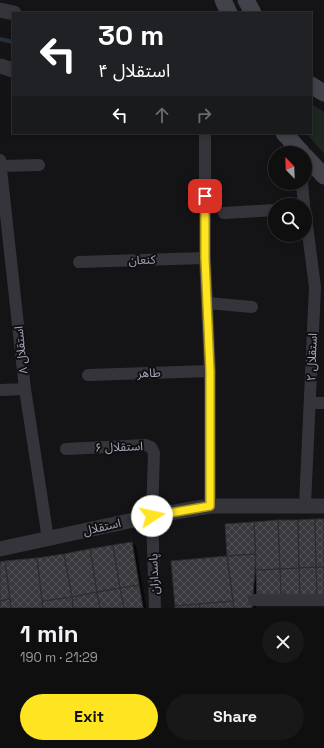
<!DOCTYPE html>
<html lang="en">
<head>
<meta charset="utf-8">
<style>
	body { margin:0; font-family:"Space Grotesk","Noto Sans Arabic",sans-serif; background:#181819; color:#f1f3f6; height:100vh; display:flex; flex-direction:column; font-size:15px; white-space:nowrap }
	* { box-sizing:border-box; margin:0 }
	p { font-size:13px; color:#9b9c9f }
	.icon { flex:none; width:22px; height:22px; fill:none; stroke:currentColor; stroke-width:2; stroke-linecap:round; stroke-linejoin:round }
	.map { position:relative; height:608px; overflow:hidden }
	.drawer { display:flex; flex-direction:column; background:#0f0f10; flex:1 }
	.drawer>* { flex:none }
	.top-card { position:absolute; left:12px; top:12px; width:300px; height:122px; border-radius:0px; box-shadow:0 2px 6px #0003,0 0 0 1px #2f2f30; background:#202124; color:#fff; overflow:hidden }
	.needle { width:26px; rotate:337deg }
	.buttons { position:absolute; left:268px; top:146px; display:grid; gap:8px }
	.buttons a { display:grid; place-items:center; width:44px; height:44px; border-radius:50%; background:#0f0f10; box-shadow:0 2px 6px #0003,0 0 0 1px #2f2f30; font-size:20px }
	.pin { position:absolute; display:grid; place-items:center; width:34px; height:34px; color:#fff; margin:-17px; border-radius:8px; box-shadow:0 2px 6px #0006 }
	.me { position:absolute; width:44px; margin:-22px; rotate:80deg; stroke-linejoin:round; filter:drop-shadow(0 0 3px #0008) }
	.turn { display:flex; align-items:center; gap:14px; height:84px; padding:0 20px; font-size:18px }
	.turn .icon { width:52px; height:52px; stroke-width:2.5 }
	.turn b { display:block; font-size:28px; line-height:34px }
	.lanes { display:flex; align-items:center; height:38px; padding:0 20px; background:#0003; justify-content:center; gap:20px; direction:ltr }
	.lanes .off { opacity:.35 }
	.round { display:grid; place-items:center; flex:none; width:42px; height:42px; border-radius:21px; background:#181819 }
	.head { display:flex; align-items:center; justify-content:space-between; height:68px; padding:0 20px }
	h1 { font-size:24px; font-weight:700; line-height:30px }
	.action { display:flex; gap:8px; margin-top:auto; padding:8px 20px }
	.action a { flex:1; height:46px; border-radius:24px; background:#ffe422; color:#111; font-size:16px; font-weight:700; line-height:46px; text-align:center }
	.action a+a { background:#181819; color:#f1f3f6 }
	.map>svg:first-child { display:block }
</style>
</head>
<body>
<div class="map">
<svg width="324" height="608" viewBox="0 0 324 608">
	<defs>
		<pattern id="building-cross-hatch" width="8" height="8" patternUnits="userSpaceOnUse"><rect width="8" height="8" fill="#38393e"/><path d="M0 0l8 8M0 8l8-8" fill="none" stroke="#525358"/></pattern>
		<filter id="shadow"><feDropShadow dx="3.5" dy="3.5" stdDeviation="0" flood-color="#0009"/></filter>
	</defs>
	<rect width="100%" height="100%" fill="#141416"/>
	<path fill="#1d2620" d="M311,104L324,112V154L306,133H311Z"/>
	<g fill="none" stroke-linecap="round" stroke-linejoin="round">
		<path stroke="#292f3b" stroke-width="4" d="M0,39L13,42"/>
	</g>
	<path fill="url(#building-cross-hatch)" stroke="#2e2d32" filter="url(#shadow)" d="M315,519H324V567H316Z
		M315,519L316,567L299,568L298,520Z
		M278,520H298L299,568L280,569Z
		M278,520L280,569L256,570L254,522Z
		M254,522L256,554L227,556L225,524Z
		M132,542L139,585L120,588L113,545Z
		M113,545L120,588L97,592L90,549Z
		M90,549L97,592L72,597L64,554Z
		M64,554L72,597L42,601L37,558Z
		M256,554L252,608H234L227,556Z
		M227,556L233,601L175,606L171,561Z
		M37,558L43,608H11L5,561Z
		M5,561L10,599L0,601V562Z
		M316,567H324V595L317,596Z
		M316,567L317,596H300L299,568Z
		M299,568L300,596L281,597L280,569Z
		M280,569L281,597L257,598L256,570Z
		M139,585L143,608H124L120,588Z
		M120,588L124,608H100L97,592Z
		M97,592L100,608H73L72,597Z
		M72,597L73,608H43L42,601Z
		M10,599L11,608H0V601Z
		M233,601L234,608H200L199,604Z
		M199,604L200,608H175V606Z"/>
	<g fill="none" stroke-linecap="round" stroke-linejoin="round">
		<path stroke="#35343b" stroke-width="12" d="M205,133V258L210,371V506
			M0,160L25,389L48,539
			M1,166L39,165
			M302,183L304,205
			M224,213L275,210
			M79,262L205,258
			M208,303L252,307
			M88,375L210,371
			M0,390L25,389
			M311,403H324
			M66,449L146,445L151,447L154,453L152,516L155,608
			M305,505L315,287L305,210
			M254,600H324"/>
		<path stroke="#35343b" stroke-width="15" d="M0,10L14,13
			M0,66L13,70
			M0,549L152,516L210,506H324"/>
		<path stroke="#42424b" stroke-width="17" d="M223,0L229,13
			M246,0L253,13
			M311,85L324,93
			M284,133L302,153
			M305,156L324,176"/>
	</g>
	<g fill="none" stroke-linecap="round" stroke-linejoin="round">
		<defs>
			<path id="route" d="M152,516L210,506V371L205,258V196"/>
		</defs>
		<use href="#route" stroke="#a69416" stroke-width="10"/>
		<use href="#route" stroke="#ffe422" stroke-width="7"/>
	</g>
	<g text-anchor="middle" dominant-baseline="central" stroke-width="4" stroke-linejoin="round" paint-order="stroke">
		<g font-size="12" fill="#a4a6b7" stroke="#0f0f11">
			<text transform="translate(142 260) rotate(-2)">کنعان</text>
			<text transform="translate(21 350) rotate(-96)">استقلال ۸</text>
			<text transform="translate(312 357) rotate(-88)">استقلال ۲</text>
			<text transform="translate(149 373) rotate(-2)">طاهر</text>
			<text transform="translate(119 447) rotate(-2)">استقلال ۶</text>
			<text transform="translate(102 527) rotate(-13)">استقلال</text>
			<text transform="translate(154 574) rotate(-92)">پاسداران</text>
		</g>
	</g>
</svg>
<div class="buttons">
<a><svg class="needle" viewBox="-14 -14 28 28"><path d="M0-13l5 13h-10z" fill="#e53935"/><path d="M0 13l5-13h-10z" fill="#9b9c9f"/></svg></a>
<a><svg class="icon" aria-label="search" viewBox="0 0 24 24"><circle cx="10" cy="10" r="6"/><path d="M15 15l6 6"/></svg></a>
</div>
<div class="pin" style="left:205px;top:196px;background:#d93025"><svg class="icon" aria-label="arrive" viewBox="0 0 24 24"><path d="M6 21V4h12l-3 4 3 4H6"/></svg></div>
<svg class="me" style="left:152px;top:516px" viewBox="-20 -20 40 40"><circle r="19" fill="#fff"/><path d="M0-13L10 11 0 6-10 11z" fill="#ffe422"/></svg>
<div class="top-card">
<div class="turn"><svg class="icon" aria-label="left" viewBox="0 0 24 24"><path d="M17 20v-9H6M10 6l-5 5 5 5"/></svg><div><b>30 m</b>استقلال ۴</div></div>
<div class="lanes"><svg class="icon" aria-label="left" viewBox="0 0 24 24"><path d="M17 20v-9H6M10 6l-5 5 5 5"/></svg><svg class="icon off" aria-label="ahead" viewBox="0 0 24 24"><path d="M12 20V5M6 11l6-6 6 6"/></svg><svg class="icon off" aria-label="right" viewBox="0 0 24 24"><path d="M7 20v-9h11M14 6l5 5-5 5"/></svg></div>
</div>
</div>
<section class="drawer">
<div class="head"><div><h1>1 min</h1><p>190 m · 21:29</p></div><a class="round"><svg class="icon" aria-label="close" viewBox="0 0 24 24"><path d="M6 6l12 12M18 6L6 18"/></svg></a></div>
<div class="action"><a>Exit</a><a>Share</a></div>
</section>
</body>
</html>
